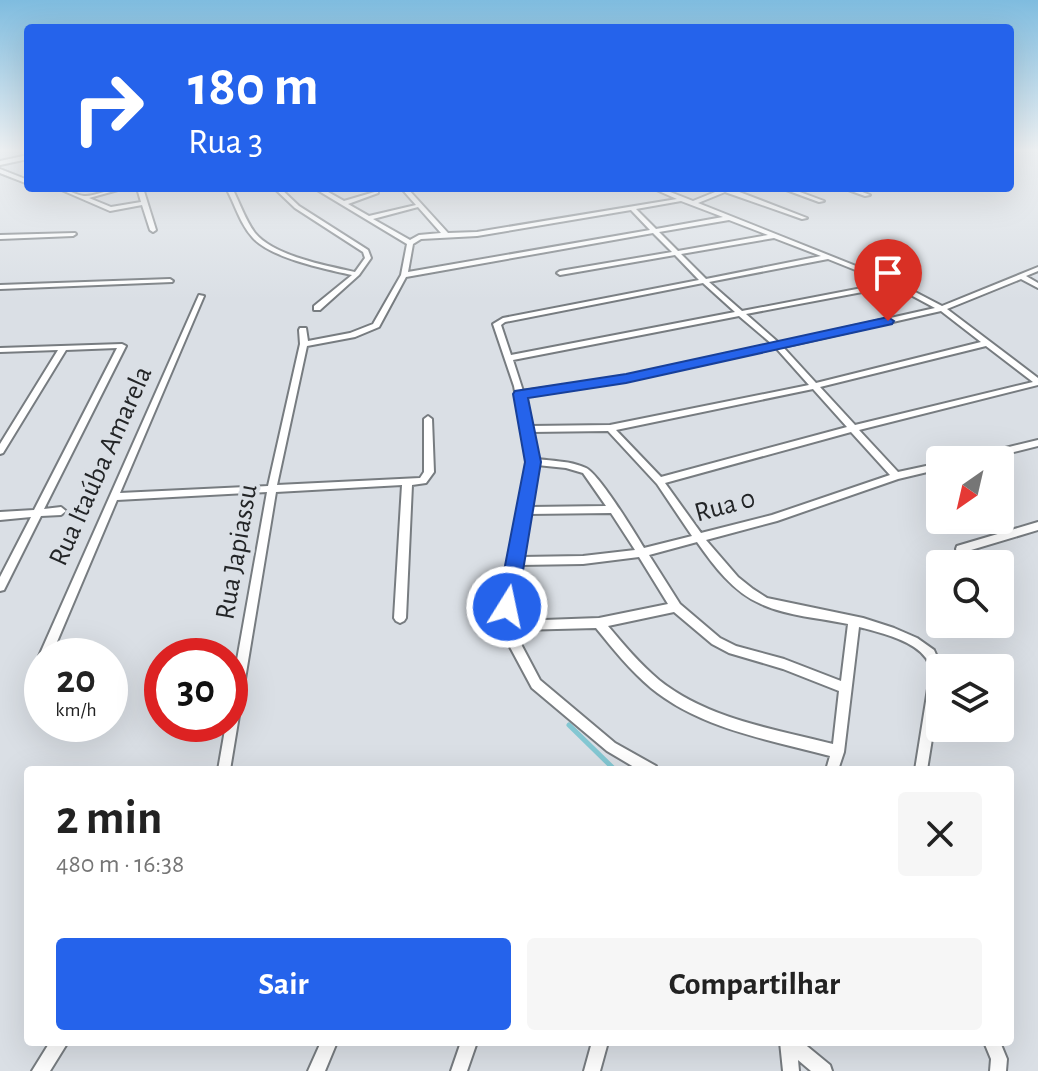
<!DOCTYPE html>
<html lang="pt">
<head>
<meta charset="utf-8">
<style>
	body { margin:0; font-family:"Alegreya Sans",sans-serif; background:#f6f6f6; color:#222; height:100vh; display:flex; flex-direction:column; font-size:30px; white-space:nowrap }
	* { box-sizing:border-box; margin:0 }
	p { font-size:26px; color:#767676 }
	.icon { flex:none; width:44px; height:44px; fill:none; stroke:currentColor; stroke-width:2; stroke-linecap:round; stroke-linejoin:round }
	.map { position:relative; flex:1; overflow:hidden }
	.sheet { position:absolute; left:24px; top:766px; width:990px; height:280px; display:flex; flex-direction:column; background:#fff; border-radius:8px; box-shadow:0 8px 32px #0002 }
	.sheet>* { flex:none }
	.banner { position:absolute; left:24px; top:24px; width:990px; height:168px; border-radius:8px; box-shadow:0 8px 32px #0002; background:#2563eb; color:#fff; overflow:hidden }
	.needle { width:52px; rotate:214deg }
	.controls { position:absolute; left:926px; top:446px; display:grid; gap:16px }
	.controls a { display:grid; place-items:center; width:88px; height:88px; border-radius:8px; background:#fff; box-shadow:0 8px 32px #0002; font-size:40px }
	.speed { position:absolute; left:24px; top:638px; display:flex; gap:16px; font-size:40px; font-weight:700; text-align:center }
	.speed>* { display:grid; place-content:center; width:104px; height:104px; border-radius:50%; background:#fff; box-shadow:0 8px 32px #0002; line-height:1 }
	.speed small { font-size:20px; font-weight:400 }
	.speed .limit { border:12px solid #d22; background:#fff; color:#111 }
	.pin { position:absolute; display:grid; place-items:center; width:68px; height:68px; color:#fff; margin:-82px -34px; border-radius:50% 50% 50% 0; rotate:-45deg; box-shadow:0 0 8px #0007 }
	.pin .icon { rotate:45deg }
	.me { position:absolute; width:88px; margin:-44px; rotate:10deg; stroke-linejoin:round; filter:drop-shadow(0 0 6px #0008) }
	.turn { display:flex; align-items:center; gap:28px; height:168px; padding:0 32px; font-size:36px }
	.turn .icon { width:104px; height:104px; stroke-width:2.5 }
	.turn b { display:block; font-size:56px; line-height:68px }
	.round { display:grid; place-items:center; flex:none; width:84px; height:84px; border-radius:8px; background:#f6f6f6 }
	.overview { display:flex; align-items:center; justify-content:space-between; height:136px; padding:0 32px }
	h1 { font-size:48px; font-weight:600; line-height:60px }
	.cta { display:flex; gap:16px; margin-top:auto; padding:16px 32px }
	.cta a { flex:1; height:92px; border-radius:8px; background:#2563eb; color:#fff; font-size:32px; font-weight:600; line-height:92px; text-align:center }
	.cta a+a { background:#f6f6f6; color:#222 }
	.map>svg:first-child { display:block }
</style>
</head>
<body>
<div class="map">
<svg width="1038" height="1071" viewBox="0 0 1038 1071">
	<rect width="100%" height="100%" fill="#dadfe5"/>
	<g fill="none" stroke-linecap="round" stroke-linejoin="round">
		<path stroke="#83c7d2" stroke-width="5" d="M569,725L615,770"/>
		<defs>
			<path id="minor" d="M28,155V159L0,165V161Z
				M0,169L28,180V184L0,173Z
				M57,188C67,188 74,195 84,196C93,197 112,188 125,188L89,198L111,207L141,202L137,188H143L156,230L153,232L150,230L142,205L110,211Z
				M226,188H232C240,203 245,220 255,233C274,256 327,266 355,272L365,258L363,252L295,208L274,188H280L299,206L368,250L371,258L359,275L320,310H314V306L352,275C325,269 271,258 253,238C240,224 235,204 226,188Z
				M314,188H321L344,201L378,191V193L348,204L369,216L416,205L401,188H407L448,233L477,232L677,199L652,188H660L693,201L720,190L717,188H729L807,218L802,219L725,192L698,203L896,282L942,306L1038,267V271L1026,276L1038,283V288L1021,279L947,309L1038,378V385L859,430L898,472L940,463V469L898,479L777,521L706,540L738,577L753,589L767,598L863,618L894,628L917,638L934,650L942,668H940V689L927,770H915L931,670C929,666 929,662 926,658C914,641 882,633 863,628L859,627L844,752L838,770H826L830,756C770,740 701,729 651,688C630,670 613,649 596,628L518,630L522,646L540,680L615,743L656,766L657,770H639L607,751L532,688L510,647L502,607L528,462L514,386L493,324L503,318L699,280L675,255L560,275L557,273L560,271L672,252L653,233L406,277L379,327L355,337L307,346L277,485L420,478L424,472V419L428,416L432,419L434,472L426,483L412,485L406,618L404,621L400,623L396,621L394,618L402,485L276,492L230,770H218L226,724H230V699L267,492L117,500L51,656H42V674L39,675L35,674L33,670L38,659L40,658L39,656L199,295L204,296L120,493L268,486L300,344L299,330L300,328H306L308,341L350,333L373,324L401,275L407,244ZM681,201L723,217L656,229L636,209ZM418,207L441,233L419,235L410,240L373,219ZM631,210L650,230L408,272L413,244L421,239L477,236ZM729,220L768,235L678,251L659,232ZM774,238L821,256L706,279L681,254ZM828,259L888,283L742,311L709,282ZM703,283L735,312L511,355L501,325L505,322ZM894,286L935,308L779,343L746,314ZM941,311L981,342L816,383L783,347ZM739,316L772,344L626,377L523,391L513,360ZM986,346L1033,382L855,425L820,387ZM776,348L809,385L610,425L530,426L524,396L626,381ZM813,389L847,427L661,477L616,430ZM608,431L657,484L692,536L644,548C635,533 599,474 586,468C571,461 553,461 537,459L531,432ZM851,432L890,475L772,515L701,533L665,483ZM537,465L566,468L583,473L606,506L530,507ZM611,513L635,550L583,556L521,557L528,514ZM697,542C714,566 733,592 761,604C787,616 820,618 848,624L841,681L784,659L736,646L720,638L680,604L649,555ZM639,557L668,604L599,618L516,621L512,607L520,565L583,564ZM674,612L712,644L729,653L783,669L839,691L833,744C774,729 708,719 659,680C640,664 624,645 608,626Z
				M781,188H789L824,201L819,202Z
				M843,188H852L870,195L865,196Z
				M75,233L76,234L73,236L0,239V235Z
				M170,279L173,281L172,282L0,289V285Z
				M122,344L126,346L44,509L61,507L66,511L61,515L41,516L4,590L0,591V577L31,517L0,520V512L34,510L117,348L66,350L3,453L0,454V444L58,350L0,352V348Z
				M1038,440V446L981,460H963L968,457Z
				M1038,522V530L961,553L957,552L956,549L957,546Z
				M50,1042H68L50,1071H32Z
				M321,1042H337L325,1071H308Z
				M461,1042H477L467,1071H451Z
				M592,1042H608L600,1071H584Z
				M780,1042H802L830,1065L832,1071H811L798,1060L799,1071H783Z
				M984,1042H1000L1007,1059L1006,1071H990L991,1059Z"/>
		</defs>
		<use href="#minor" stroke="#777c80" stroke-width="4"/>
		<use href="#minor" fill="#fff" fill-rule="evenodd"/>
	</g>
	<linearGradient id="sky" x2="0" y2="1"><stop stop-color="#7fbcdf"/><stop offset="0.5" stop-color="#eef1f3"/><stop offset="1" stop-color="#eef1f3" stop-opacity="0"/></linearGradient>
	<rect width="1038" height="300" fill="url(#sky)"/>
	<path fill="#2563eb" stroke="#184099" stroke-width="2" d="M888,317L894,321L892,324L626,383L528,398L541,462L517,607L514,613H500L497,607L525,462L513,394L515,391L626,374Z"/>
	<g text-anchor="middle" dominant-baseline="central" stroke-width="8" stroke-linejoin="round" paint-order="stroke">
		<g font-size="28" fill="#232527" stroke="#dadfe5">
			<text transform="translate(101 466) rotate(-66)">Rua Itaúba Amarela</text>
			<text transform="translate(725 506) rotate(-15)">Rua 0</text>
			<text transform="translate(237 552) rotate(-80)">Rua Japiassu</text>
		</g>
	</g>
</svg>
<div class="controls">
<a><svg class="needle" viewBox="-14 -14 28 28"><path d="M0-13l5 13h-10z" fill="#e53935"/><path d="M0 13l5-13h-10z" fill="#767676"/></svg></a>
<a><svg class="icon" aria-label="search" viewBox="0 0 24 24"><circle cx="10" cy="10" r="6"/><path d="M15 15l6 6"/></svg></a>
<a><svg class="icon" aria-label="layers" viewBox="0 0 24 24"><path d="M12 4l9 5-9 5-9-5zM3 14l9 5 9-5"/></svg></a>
</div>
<div class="speed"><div>20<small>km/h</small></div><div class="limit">30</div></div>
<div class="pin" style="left:888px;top:321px;background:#d93025"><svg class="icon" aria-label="arrive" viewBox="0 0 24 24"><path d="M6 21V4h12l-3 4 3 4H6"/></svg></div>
<svg class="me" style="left:507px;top:607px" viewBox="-20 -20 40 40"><circle r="17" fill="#2563eb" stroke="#fff" stroke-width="3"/><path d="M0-11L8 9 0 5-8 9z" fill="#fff"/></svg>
<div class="banner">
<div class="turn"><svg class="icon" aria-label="right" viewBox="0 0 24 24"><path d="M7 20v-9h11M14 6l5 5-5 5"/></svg><div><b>180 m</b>Rua 3</div></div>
</div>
<section class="sheet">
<div class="overview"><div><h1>2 min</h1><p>480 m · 16:38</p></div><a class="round"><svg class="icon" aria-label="close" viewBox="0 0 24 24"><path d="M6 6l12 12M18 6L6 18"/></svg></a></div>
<div class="cta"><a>Sair</a><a>Compartilhar</a></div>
</section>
</div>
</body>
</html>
